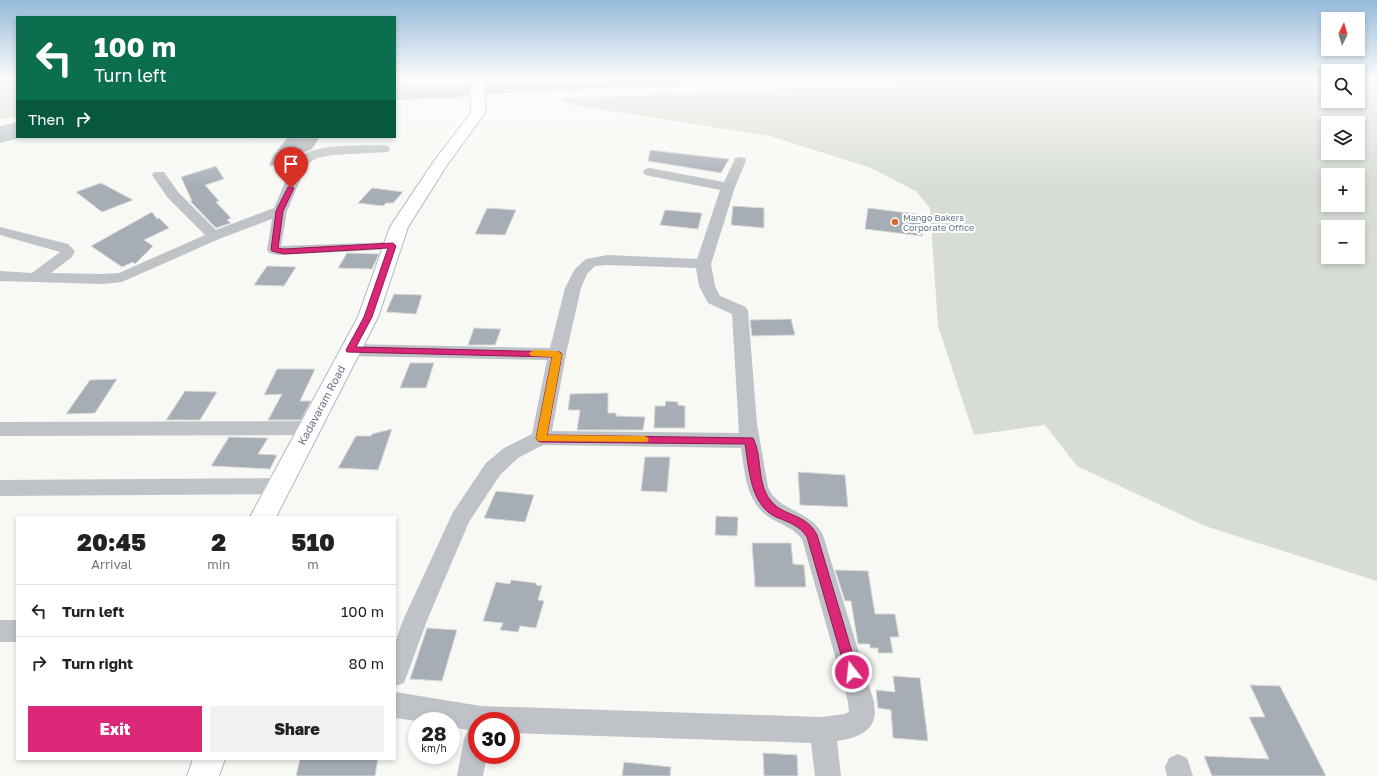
<!DOCTYPE html>
<html lang="en">
<head>
<meta charset="utf-8">
<style>
	body { margin:0; font-family:"Golos Text",sans-serif; background:#f2f2f2; color:#222; height:100vh; display:flex; flex-direction:column; font-size:15px; white-space:nowrap }
	* { box-sizing:border-box; margin:0 }
	p { font-size:13px; color:#767676 }
	.icon { flex:none; width:22px; height:22px; fill:none; stroke:currentColor; stroke-width:2; stroke-linecap:round; stroke-linejoin:round }
	.map { position:relative; flex:1; overflow:hidden }
	.side { position:absolute; left:16px; top:516px; width:380px; height:244px; display:flex; flex-direction:column; background:#fff; border-radius:0px; box-shadow:0 2px 6px #0003 }
	.side>* { flex:none }
	.guide { position:absolute; left:16px; top:16px; width:380px; height:122px; border-radius:0px; box-shadow:0 2px 6px #0003; background:#0b6e4f; color:#fff; overflow:hidden }
	.needle { width:26px; rotate:5deg }
	.tools { position:absolute; left:1321px; top:12px; display:grid; gap:8px }
	.tools a { display:grid; place-items:center; width:44px; height:44px; border-radius:0px; background:#fff; box-shadow:0 2px 6px #0003; font-size:20px }
	.speed { position:absolute; left:408px; top:712px; display:flex; gap:8px; font-size:20px; font-weight:700; text-align:center }
	.speed>* { display:grid; place-content:center; width:52px; height:52px; border-radius:50%; background:#fff; box-shadow:0 2px 6px #0003; line-height:1 }
	.speed small { font-size:10px; font-weight:400 }
	.speed .limit { border:6px solid #d22; background:#fff; color:#111 }
	.pin { position:absolute; display:grid; place-items:center; width:34px; height:34px; color:#fff; margin:-41px -17px; border-radius:50% 50% 50% 0; rotate:-45deg; box-shadow:0 0 4px #0007 }
	.pin .icon { rotate:45deg }
	.me { position:absolute; width:44px; margin:-22px; rotate:344deg; stroke-linejoin:round; filter:drop-shadow(0 0 3px #0008) }
	.turn { display:flex; align-items:center; gap:14px; height:84px; padding:0 12px; font-size:18px }
	.turn .icon { width:52px; height:52px; stroke-width:2.5 }
	.turn b { display:block; font-size:28px; line-height:34px }
	.then { display:flex; align-items:center; height:38px; padding:0 12px; background:#0003; gap:8px; font-size:15px }
	.eta { display:flex; justify-content:space-evenly; align-items:center; height:68px; text-align:center }
	.eta b { font-size:24px; font-weight:800; line-height:28px }
	.cta { display:flex; gap:8px; margin-top:auto; padding:8px 12px }
	.cta a { flex:1; height:46px; border-radius:0px; background:#db2777; color:#fff; font-size:16px; font-weight:800; line-height:46px; text-align:center }
	.cta a+a { background:#f2f2f2; color:#222 }
	ul { padding:0; list-style:none }
	li { display:flex; align-items:center; gap:12px; height:52px; padding:0 12px; border-top:1px solid #e0e0e0 }
	li div { flex:1 }
	li b { display:block; font-size:15px }
	li em { font-style:normal }
	.map>svg:first-child { display:block }
</style>
</head>
<body>
<div class="map">
<svg width="1377" height="776" viewBox="0 0 1377 776">
	<rect width="100%" height="100%" fill="#f8f8f5"/>
	<path fill="#d7dcd5" fill-rule="evenodd" d="M0,78H17V116L0,119Z
		M1005,78H1328V101H1358V78H1377V581L1205,526L1077,466L1045,425L974,435L938,326L930,208L916,191L871,168L770,136L573,105L561,99ZM1328,123H1358V153H1328ZM1328,175H1358V205H1328ZM1328,227H1358V257H1328Z"/>
	<path fill="#b9c2c8" d="M540,78H825L484,94L450,98L395,100V86L472,84L495,81Z
		M17,122V137H24L0,143V126Z"/>
	<path fill="#a7adb5" stroke="#d9dad8" d="M288,137H320L312,149L306,152H297L292,164L269,166L273,156Z
		M650,150L710,157L729,159L721,173L648,161Z
		M216,166L224,179L205,185L219,201L216,202L231,218L227,220L231,223L216,228L190,201H192L181,177Z
		M101,183L133,200L102,212L76,192Z
		M372,188L403,192L393,203H386L383,206L358,203Z
		M733,206L764,208V228L731,225Z
		M487,208L516,210L505,235L475,234Z
		M868,208L924,215L922,236L865,229Z
		M665,210L702,213L698,229L660,225Z
		M152,212L157,219L159,218L169,228L144,240L153,246L135,264L133,262L122,267L91,246Z
		M347,253L379,254L372,269L338,268Z
		M267,266L296,267L284,286L254,285Z
		M394,294L422,295L416,314L386,312Z
		M791,319L795,335L752,336L750,320Z
		M474,328L501,329L495,345H468Z
		M410,363H434L426,388H400Z
		M277,369H315L300,401H311L301,420H268L282,394L264,395Z
		M117,379L95,413L66,414L90,380Z
		M185,391L217,392L200,420H166Z
		M608,393V413H616V416L645,417L643,430H577L580,410H568L570,394Z
		M666,401L678,402V405L685,406V428H654L655,406H665Z
		M392,429L378,470L338,468L356,436H371L372,434Z
		M229,437L268,438L258,454L277,455L270,469L211,466Z
		M645,457H670L667,492L641,491Z
		M798,472L845,475L848,507L800,505Z
		M496,491L534,495L525,522L484,518Z
		M716,516L738,517L737,536L715,535Z
		M752,543H791L793,564L804,565L806,587H755Z
		M835,570L868,571L875,614H895L899,637H890L893,653H878V648H870V644H858L851,601H845Z
		M511,580L536,583V585L542,586L538,600L544,601L536,628L520,626L518,632L500,630L503,623L483,621L496,582L510,584Z
		M427,628L457,630L442,681L410,679Z
		M893,676L920,678L928,741L893,738L891,710L878,708L876,690L895,692Z
		M1250,685L1280,686L1326,776H1212L1204,756L1269,759L1249,717H1265Z
		M763,753L797,755L798,776H764Z
		M300,759H378L375,776H296Z
		M624,762L671,767L670,776H622Z"/>
	<g fill="none" stroke-linecap="round" stroke-linejoin="round">
		<defs>
			<path id="major" d="M471,78H485V113L447,165L408,227L378,317L276,517H250L358,317L390,227L434,161L471,113Z
				M193,759H225L219,776H187Z"/>
		</defs>
		<use href="#major" stroke="#b3b7bc" stroke-width="2"/>
		<path fill="#bfc3c7" fill-rule="evenodd" d="M384,145L388,146L390,149L388,152L332,155L317,158L310,162L302,176L287,211L281,246L393,242L398,243L400,246L398,249L278,255L269,253L267,250L272,219L219,239L122,282L103,284L0,281V271L32,273L60,252L0,235V227L68,244L75,251L72,257L51,273L103,274L119,273L205,235L168,198L152,175L154,172H164L178,192L216,230L274,208C281,194 289,167 302,156C318,143 364,146 384,145Z
			M740,157L745,158L746,161L735,187L711,264L715,286L720,296L746,307L748,311L757,424L768,487C777,511 811,510 823,535L874,702C874,707 876,713 874,718C871,734 851,739 837,741L841,776H815L811,743L511,733V721H477V755H487L483,776H457L464,739L468,730L451,727V721H417L395,718V692L481,706L822,717L844,714L849,712L848,702L802,539C794,529 783,525 772,519C746,504 745,474 741,448L543,445L518,458L500,475L469,522L428,618L404,683L395,686V642L404,618L453,512L486,463L504,448L532,434L547,360L350,356L344,354L341,350L344,346L350,344L550,348L565,288L575,269L586,259L608,255L697,259L720,190L645,175L643,172L645,169L650,168L724,182L734,161L735,158ZM608,265L696,268L699,286L708,303L732,314L739,433L552,431L566,354L581,288L587,274L595,266Z
			M309,421L316,423L318,428L316,433L309,435L0,436V422Z
			M279,478L286,480L289,486L286,492L279,494L0,496V480Z
			M0,620H17V642H0Z
			M1178,754L1187,758L1193,776H1167L1165,767L1169,758Z"/>
		<use href="#major" fill="#fff" fill-rule="evenodd"/>
	</g>
	<linearGradient id="sky" x2="0" y2="1"><stop stop-color="#95badb"/><stop offset="0.42" stop-color="#fcfcfa"/><stop offset="1" stop-color="#fcfcfa" stop-opacity="0"/></linearGradient>
	<rect width="1377" height="187" fill="url(#sky)"/>
	<path fill="#db2777" stroke="#8e194d" d="M288,187L294,188L283,211L278,248L284,249L393,243L396,246L372,317L356,347L560,352L562,354L547,435L753,438C763,457 756,483 771,501C784,517 806,513 817,535L858,672L857,677L852,679L848,677L846,672L807,537C799,525 788,522 776,517C750,505 749,468 745,444L541,442L538,441L536,438L552,357L347,352L346,350L364,317L388,248L284,254L272,251L271,250L276,211Z"/>
	<path fill="#f59e0b" d="M534,350L557,351L562,354L547,435L644,436L647,437L649,440L647,442L538,441L536,438L552,357L531,356L529,353Z"/>
	<circle fill="#d96b34" stroke="#fff" stroke-width="1.5" cx="895" cy="222" r="4"/>
	<g text-anchor="middle" dominant-baseline="central" stroke-width="4" stroke-linejoin="round" paint-order="stroke">
		<g font-size="9" fill="#697585" stroke="#fff" text-anchor="start">
			<text x="903" y="217">Mango Bakers<tspan x="903" dy="10">Corporate Office</tspan></text>
		</g>
		<g font-size="11" fill="#697585" stroke="#fff">
			<text transform="translate(321 405) rotate(-62)">Kadavaram Road</text>
		</g>
	</g>
</svg>
<div class="tools">
<a><svg class="needle" viewBox="-14 -14 28 28"><path d="M0-13l5 13h-10z" fill="#e53935"/><path d="M0 13l5-13h-10z" fill="#767676"/></svg></a>
<a><svg class="icon" aria-label="search" viewBox="0 0 24 24"><circle cx="10" cy="10" r="6"/><path d="M15 15l6 6"/></svg></a>
<a><svg class="icon" aria-label="layers" viewBox="0 0 24 24"><path d="M12 4l9 5-9 5-9-5zM3 14l9 5 9-5"/></svg></a>
<a>+</a>
<a>−</a>
</div>
<div class="speed"><div>28<small>km/h</small></div><div class="limit">30</div></div>
<div class="pin" style="left:291px;top:188px;background:#d93025"><svg class="icon" aria-label="arrive" viewBox="0 0 24 24"><path d="M6 21V4h12l-3 4 3 4H6"/></svg></div>
<svg class="me" style="left:852px;top:672px" viewBox="-20 -20 40 40"><circle r="17" fill="#db2777" stroke="#fff" stroke-width="3"/><path d="M0-11L8 9 0 5-8 9z" fill="#fff"/></svg>
<div class="guide">
<div class="turn"><svg class="icon" aria-label="left" viewBox="0 0 24 24"><path d="M17 20v-9H6M10 6l-5 5 5 5"/></svg><div><b>100 m</b>Turn left</div></div>
<div class="then">Then<svg class="icon" aria-label="right" viewBox="0 0 24 24"><path d="M7 20v-9h11M14 6l5 5-5 5"/></svg></div>
</div>
<section class="side">
<div class="eta">
<div><b>20:45</b><p>Arrival</p></div>
<div><b>2</b><p>min</p></div>
<div><b>510</b><p>m</p></div>
</div>
<ul>
<li><svg class="icon" aria-label="left" viewBox="0 0 24 24"><path d="M17 20v-9H6M10 6l-5 5 5 5"/></svg><div><b>Turn left</b></div><em>100 m</em></li>
<li><svg class="icon" aria-label="right" viewBox="0 0 24 24"><path d="M7 20v-9h11M14 6l5 5-5 5"/></svg><div><b>Turn right</b></div><em>80 m</em></li>
</ul>
<div class="cta"><a>Exit</a><a>Share</a></div>
</section>
</div>
</body>
</html>
